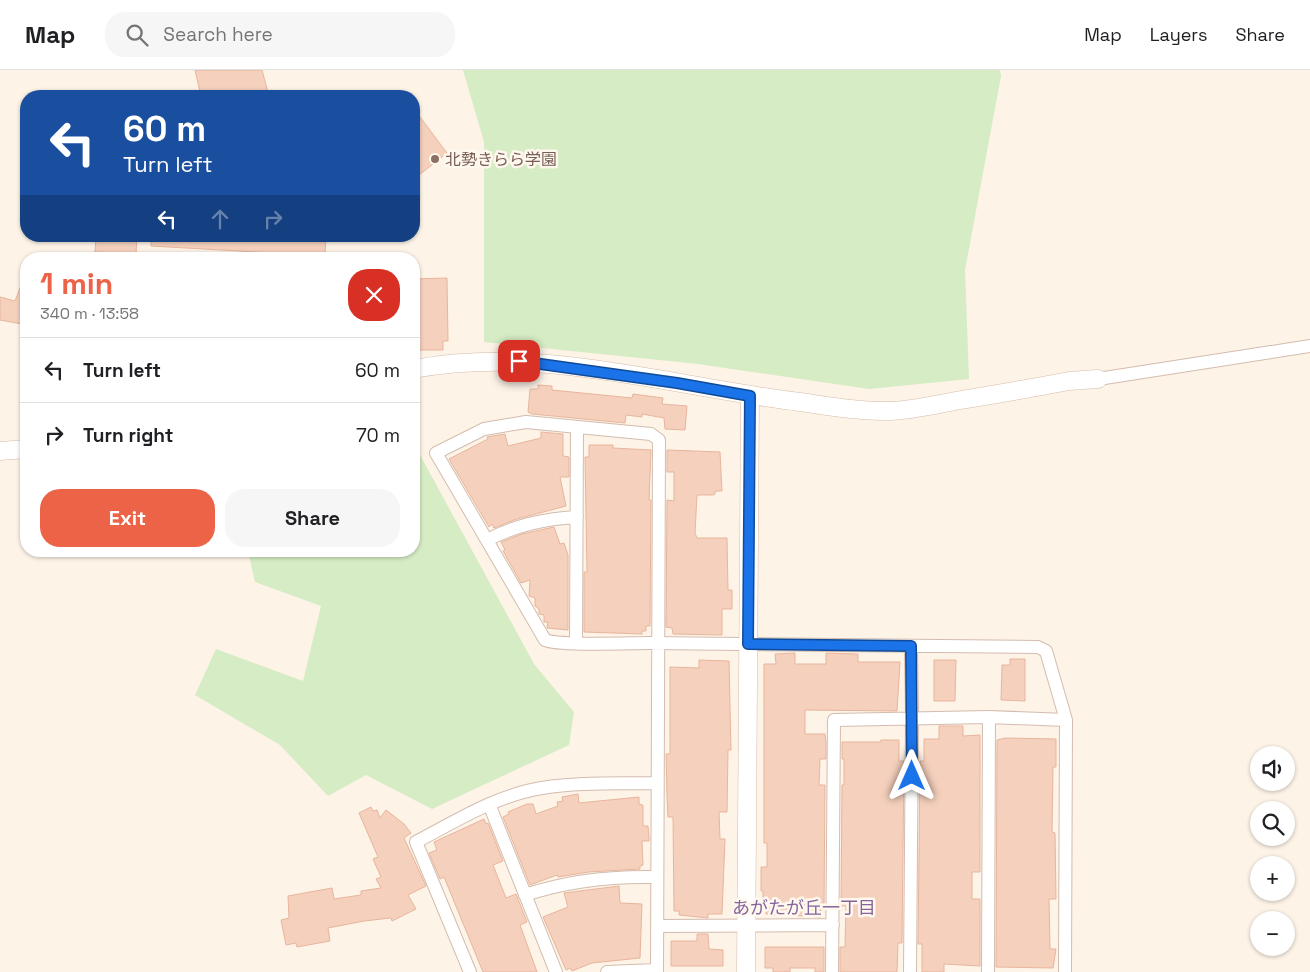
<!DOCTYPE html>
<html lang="en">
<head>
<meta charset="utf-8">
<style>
	body { margin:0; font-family:"Space Grotesk","Noto Sans JP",sans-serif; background:#f6f6f6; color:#202124; height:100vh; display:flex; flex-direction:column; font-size:19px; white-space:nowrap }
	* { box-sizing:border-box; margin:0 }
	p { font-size:16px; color:#757577 }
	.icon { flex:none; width:28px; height:28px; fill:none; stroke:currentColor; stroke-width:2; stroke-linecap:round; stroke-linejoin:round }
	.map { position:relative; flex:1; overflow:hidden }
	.panel { position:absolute; left:20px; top:182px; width:400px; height:305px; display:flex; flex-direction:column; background:#fff; border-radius:20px; box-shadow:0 1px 4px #0004 }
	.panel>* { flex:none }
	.hud { position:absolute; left:20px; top:20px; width:400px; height:152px; border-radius:20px; box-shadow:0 1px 4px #0004; background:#1a4fa0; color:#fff; overflow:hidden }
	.tools { position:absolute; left:1250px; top:676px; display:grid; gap:10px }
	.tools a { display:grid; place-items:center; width:45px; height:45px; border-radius:50%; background:#fff; box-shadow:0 1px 4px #0004; font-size:25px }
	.pin { position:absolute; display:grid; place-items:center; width:42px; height:42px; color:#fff; margin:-21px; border-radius:10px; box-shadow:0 2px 8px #0006 }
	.me { position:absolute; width:55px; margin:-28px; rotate:0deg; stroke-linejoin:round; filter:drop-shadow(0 0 4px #0008) }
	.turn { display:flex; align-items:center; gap:18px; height:105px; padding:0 20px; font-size:22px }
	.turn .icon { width:65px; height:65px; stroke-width:2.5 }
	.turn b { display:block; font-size:35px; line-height:42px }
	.lanes { display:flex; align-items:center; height:48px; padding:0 20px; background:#0003; justify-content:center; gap:25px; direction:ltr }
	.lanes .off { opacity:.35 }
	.round { display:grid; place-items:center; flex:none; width:52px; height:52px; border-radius:20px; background:#f6f6f6 }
	.summary { display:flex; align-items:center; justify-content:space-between; height:85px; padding:0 20px }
	h1 { font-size:30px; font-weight:800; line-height:38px; color:#ed6347 }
	.button { display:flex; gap:10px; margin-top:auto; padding:10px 20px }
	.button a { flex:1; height:58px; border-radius:20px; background:#ed6347; color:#fff; font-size:20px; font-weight:800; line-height:58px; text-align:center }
	.button a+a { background:#f6f6f6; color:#202124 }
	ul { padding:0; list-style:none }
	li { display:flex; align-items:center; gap:15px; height:65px; padding:0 20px; border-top:1px solid #e0e0e0 }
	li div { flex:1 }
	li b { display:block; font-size:19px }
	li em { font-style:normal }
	header { display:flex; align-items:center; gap:30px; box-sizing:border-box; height:70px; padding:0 25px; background:#fff; border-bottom:1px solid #e0e0e0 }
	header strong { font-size:24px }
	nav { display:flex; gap:28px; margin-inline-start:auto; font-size:18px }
	.search { width:350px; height:45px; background:#f6f6f6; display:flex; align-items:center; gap:12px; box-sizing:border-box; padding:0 18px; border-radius:20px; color:#757577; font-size:19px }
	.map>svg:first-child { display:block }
</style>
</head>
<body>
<header>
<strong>Map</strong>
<div class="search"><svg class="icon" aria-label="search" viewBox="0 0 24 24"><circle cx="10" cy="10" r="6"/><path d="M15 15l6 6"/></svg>Search here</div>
<nav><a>Map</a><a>Layers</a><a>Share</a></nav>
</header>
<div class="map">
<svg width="1310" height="902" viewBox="0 0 1310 902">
	<rect width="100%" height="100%" fill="#fdf3e7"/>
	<path fill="#d6ecc4" d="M463,0H1000L1001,6L965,200L969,309L869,319L698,294L484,272V72Z
		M414,374L534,594L574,642L569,675L432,739L366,705L328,726L280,675L195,625L216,579L303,611L321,536L255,512L248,481H414Z"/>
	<path fill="#f4d0bd" stroke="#e8b59c" d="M195,0H262L269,26H201Z
		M414,39L447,83L414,109Z
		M96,166H137L136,184L95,182Z
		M151,166H326L325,186L151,176Z
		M25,205L26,240L22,254L0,250V227L15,231Z
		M447,208L448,271H443V280H414V209Z
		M538,315L552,316V320L632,328L633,324L663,328L662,334L687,336L685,360L665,359L664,348L642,344V347L626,345L625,353L532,344L528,342L530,319H538Z
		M541,362L563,364V386L569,387V407H560L566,436L517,449L494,458L492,454L489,457L449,389L488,369L487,367L505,364L508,376L541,368Z
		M589,375H613V378L651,380L649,430H651L650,556H646V561H642V564L584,562V502H587L585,387H589Z
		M667,380L720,382L722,421H716L714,425H697L695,463L697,468H727L728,520H732V539H722V565L673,564L672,558L666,557L667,430L674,431V402H667Z
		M554,457L560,474L564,473L568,485V560L547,558L548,552H544V545L539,544V539L535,536V528L529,526L530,510L521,513L503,481L505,480L501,472L522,464Z
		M795,583V594H826V583L858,584V592H900L897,641L805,640V664H825L826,672V689H820L819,715H825L824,836H821V847L766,844V837H763V821H761V797H767V773H764V594H776L775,584Z
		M1010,589H1025V631L1001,630L1002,595H1010Z
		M699,590L729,591L731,680H728L727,742H719L720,769H725L722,844H708V848L679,845V841H674L673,747H668L667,725L666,684H670V597L699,598Z
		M934,590H956L955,631H934Z
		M939,656H963V666L980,665V802H972V829H980V896L944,894V902H922V874H918L920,691H924V669H939Z
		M1005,668L1056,669V697H1053L1052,762L1055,763L1056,829H1049L1050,879H1056L1053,898L996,897L997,670Z
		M881,670H899V691H904L902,873H898L897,902H840V877H845L846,836H841L842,715H844V689H842V672H880Z
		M578,724L579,733L639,727V734L643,735V756H648L649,767V771H642L643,795L640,796V799L589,802L558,807L557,805L530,815L503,747L509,744L508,742L527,734H533L536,744L558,736L557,732L563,731L562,727Z
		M371,737L373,741L377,740L380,748L386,740L404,754L411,763L404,768L426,816L408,825L416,839L392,851L391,848L364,851L328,858L330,871L297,877L296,873L286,875L281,850L289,848L288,826L332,818L334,829L361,825V821L381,818L376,809L381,807L373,789L378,787L359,743Z
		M484,749L486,754L488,753L503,791L493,795L506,828L516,824L527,852L520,855L537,902H483L444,807L440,809L429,783L437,780L434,772Z
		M619,816L620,833L642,834L640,888L592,893L572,901L570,898L566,900L543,847L568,837L564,823Z
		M697,864H708L709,879L723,880V896H671V871H697Z
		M765,877H824V902H815V898H790V902H773V898H765Z"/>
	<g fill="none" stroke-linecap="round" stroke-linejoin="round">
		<defs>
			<path id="street" d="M1098,309L1310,276
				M487,470C517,455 543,449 577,447
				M576,572L577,357
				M489,734L556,902
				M525,825C569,810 611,806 657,807
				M657,856L833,855
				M470,902L416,772C456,751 497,725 542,718C580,712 619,714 657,713
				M607,902L657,900
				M657,902L659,370L651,364L526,352L484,359L436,383L545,570C559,576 630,573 650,573C780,575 909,576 1038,577L1046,581L1066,650L1065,902
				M832,902L834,650L989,647L1066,650
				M910,902L912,648L911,576
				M988,902L989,647"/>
			<path id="secondary" d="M414,299C541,275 673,317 800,332C829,336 860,342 890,341C914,340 938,334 961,330C997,324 1033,318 1069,311L1098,309
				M0,381L26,379
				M746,902L750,326"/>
		</defs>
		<use href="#street" stroke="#d3bcae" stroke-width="14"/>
		<use href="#secondary" stroke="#d6bcab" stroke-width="19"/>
		<use href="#street" stroke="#fff" stroke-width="12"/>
		<use href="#secondary" stroke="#fff" stroke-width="18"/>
	</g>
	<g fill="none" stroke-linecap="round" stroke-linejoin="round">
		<defs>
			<path id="route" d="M519,291L677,313L750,326L748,574L911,576L912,706"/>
		</defs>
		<use href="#route" stroke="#114b97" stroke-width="12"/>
		<use href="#route" stroke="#1a73e8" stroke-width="9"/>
	</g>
	<circle fill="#8d6e63" stroke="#fff8ee" stroke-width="2" cx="435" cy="89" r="5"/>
	<g text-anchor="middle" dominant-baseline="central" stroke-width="5" stroke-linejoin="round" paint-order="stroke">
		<g font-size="16" fill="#785e54" stroke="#fff8ee" text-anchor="start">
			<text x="445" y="89">北勢きらら学園</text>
		</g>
		<g font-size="18" fill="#87659c" stroke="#fff8ee">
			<text x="804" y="837">あがたが丘一丁目</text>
		</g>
	</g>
</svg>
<div class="tools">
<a><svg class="icon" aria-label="sound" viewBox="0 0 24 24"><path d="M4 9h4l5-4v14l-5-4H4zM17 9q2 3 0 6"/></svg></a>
<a><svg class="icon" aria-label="search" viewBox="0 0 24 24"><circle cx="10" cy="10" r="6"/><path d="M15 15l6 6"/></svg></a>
<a>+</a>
<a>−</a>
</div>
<div class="pin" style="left:519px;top:291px;background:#d93025"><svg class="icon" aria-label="arrive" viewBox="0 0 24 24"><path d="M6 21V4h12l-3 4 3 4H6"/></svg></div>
<svg class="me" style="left:912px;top:706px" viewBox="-20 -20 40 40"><path d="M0-17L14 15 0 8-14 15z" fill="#1a73e8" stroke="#fff" stroke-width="4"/></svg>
<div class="hud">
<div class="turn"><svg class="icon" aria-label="left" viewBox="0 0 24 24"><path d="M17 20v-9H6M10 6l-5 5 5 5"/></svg><div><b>60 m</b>Turn left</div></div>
<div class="lanes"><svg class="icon" aria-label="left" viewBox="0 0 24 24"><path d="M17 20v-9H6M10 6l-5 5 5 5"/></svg><svg class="icon off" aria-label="ahead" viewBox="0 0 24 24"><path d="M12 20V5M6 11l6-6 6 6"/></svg><svg class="icon off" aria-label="right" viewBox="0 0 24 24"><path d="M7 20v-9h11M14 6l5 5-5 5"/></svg></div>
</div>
<section class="panel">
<div class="summary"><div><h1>1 min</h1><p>340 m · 13:58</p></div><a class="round" style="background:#d93025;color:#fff"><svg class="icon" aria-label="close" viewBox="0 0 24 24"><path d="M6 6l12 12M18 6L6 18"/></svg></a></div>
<ul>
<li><svg class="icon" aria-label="left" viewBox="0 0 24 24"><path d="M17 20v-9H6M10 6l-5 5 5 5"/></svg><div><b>Turn left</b></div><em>60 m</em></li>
<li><svg class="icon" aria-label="right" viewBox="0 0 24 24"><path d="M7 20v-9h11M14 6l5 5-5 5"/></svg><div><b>Turn right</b></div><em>70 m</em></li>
</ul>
<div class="button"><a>Exit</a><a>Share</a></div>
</section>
</div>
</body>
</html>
